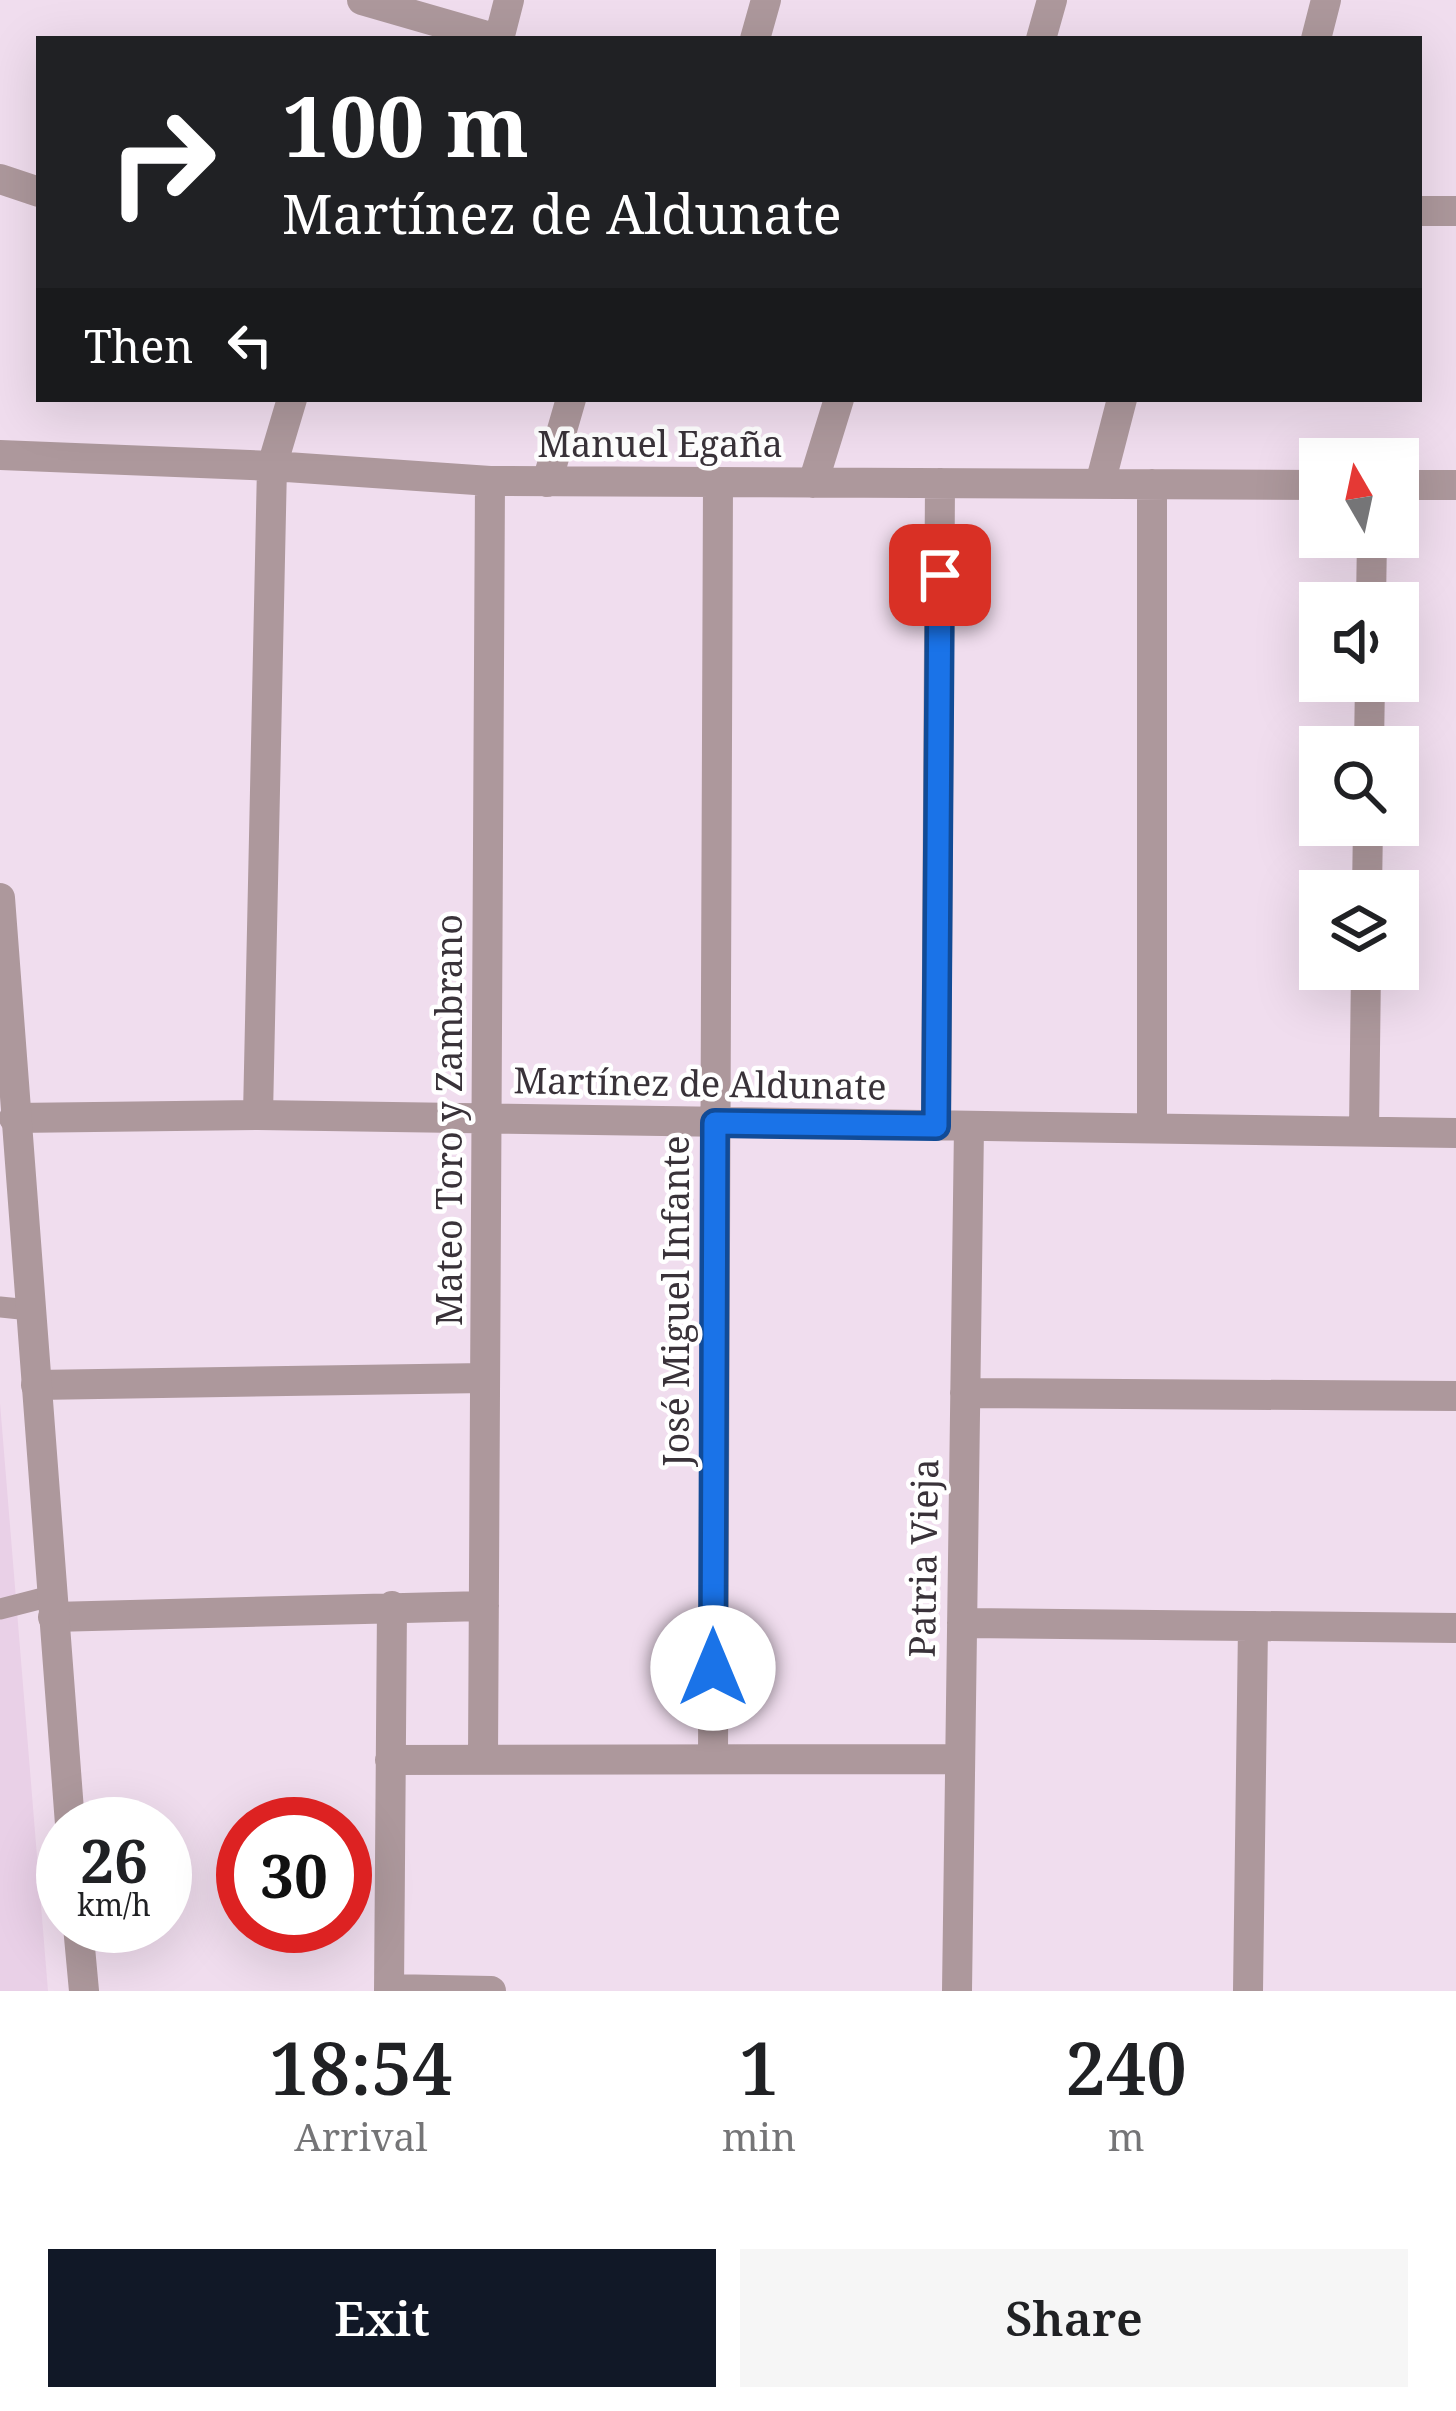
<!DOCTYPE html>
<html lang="en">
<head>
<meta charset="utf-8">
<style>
	body { margin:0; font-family:"Noto Serif",serif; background:#f6f6f6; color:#202124; height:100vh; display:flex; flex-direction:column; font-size:45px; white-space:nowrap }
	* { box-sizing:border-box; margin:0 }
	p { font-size:39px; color:#757577 }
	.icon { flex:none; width:66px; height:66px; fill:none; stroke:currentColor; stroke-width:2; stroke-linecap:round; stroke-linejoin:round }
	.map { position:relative; height:1991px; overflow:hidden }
	.drawer { display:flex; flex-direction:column; background:#fff; flex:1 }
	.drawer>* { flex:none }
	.hud { position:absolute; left:36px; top:36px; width:1386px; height:366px; border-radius:0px; box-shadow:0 12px 48px #0002; background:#202124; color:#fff; overflow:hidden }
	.needle { width:78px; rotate:351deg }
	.controls { position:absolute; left:1299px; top:438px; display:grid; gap:24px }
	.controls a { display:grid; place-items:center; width:120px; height:120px; border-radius:0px; background:#fff; box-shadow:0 12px 48px #0002; font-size:60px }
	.speed { position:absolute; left:36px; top:1797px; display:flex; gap:24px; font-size:60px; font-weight:700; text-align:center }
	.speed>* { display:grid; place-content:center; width:156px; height:156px; border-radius:50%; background:#fff; box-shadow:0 12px 48px #0002; line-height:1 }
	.speed small { font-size:30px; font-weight:400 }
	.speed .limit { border:18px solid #d22; background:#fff; color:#111 }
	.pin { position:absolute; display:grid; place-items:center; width:102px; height:102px; color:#fff; margin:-51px; border-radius:24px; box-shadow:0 6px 18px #0006 }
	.me { position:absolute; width:132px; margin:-66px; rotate:0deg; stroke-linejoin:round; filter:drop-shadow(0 0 9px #0008) }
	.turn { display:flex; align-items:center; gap:42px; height:252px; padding:0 48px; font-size:54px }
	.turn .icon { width:156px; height:156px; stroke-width:2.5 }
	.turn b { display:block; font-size:84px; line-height:102px }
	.then { display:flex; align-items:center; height:114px; padding:0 48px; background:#0003; gap:24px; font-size:45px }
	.eta { display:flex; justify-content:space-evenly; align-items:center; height:204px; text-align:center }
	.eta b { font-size:72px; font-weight:600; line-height:84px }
	.button { display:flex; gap:24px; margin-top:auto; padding:24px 48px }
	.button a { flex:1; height:138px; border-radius:0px; background:#111827; color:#fff; font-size:48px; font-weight:600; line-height:138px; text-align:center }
	.button a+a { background:#f6f6f6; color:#202124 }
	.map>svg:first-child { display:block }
</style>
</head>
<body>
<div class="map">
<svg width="1456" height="1991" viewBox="0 0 1456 1991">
	<rect width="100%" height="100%" fill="#f0ddee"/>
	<path fill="#e9d0e7" d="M0,1403L48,1991H0Z"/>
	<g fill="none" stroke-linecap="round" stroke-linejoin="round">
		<path stroke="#ad989c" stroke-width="21" d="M0,1307L30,1310
			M0,1609L51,1596"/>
		<path stroke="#ad989c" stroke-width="30" d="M362,0L497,39
			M499,39L509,0
			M755,39L766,0
			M1041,39L1052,0
			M1316,39L1326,0
			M0,179L39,192
			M1419,211H1456
			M0,455L272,466L490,481L1320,485
			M547,482L571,399
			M813,483L839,399
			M1100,484L1122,399
			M1398,485H1456
			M1371,603L1372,537
			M1369,747L1370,681
			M1367,891L1368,825
			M258,1115L272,466L292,399
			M14,1118L258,1115L1456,1133
			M936,1126L940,483
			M1152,1128V484
			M1364,1130L1366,969
			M36,1385L485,1378
			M965,1393L1456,1396
			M53,1617L484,1606
			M962,1623L1456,1628
			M483,1759L490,481
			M713,1759L718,483
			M390,1760L960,1759
			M389,1989L491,1991
			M389,1991L392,1606
			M957,1991L969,1127
			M1248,1991L1253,1626"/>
		<path stroke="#ad989c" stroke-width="30" d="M0,898L70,1824
			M78,1926L84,1991"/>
	</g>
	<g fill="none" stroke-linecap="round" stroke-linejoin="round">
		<defs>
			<path id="route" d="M713,1668L715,1123L936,1126L940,575"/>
		</defs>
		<use href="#route" stroke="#114b97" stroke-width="30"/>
		<use href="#route" stroke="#1a73e8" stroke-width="21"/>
	</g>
	<g text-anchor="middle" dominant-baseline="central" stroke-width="9" stroke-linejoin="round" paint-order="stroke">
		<g font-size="36" fill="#393239" stroke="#fff">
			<text x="660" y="443">Manuel Egaña</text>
			<text transform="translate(700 1083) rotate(1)">Martínez de Aldunate</text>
			<text transform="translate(448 1120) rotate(-90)">Mateo Toro y Zambrano</text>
			<text transform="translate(675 1301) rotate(-90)">José Miguel Infante</text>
			<text transform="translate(923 1558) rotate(-89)">Patria Vieja</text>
		</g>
	</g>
</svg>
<div class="controls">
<a><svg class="needle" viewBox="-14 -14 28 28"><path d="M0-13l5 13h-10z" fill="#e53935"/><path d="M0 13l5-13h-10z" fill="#757577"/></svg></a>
<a><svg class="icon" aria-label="sound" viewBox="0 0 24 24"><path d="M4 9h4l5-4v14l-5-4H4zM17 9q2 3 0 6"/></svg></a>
<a><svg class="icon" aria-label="search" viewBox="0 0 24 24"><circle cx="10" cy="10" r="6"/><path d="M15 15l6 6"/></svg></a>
<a><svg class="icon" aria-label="layers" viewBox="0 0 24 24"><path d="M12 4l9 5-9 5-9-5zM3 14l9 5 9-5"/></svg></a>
</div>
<div class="speed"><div>26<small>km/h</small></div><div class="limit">30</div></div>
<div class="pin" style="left:940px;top:575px;background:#d93025"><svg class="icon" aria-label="arrive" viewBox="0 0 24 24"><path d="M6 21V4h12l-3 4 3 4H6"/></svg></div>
<svg class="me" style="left:713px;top:1668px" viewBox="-20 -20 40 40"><circle r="19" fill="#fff"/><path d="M0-13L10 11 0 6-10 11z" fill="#1a73e8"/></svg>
<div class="hud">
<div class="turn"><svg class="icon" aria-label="right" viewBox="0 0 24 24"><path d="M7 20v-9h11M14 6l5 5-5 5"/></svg><div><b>100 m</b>Martínez de Aldunate</div></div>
<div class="then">Then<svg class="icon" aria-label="left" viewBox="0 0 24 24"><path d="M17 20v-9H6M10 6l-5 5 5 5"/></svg></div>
</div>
</div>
<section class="drawer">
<div class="eta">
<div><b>18:54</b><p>Arrival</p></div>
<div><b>1</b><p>min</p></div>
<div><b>240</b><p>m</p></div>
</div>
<div class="button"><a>Exit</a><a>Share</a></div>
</section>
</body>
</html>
